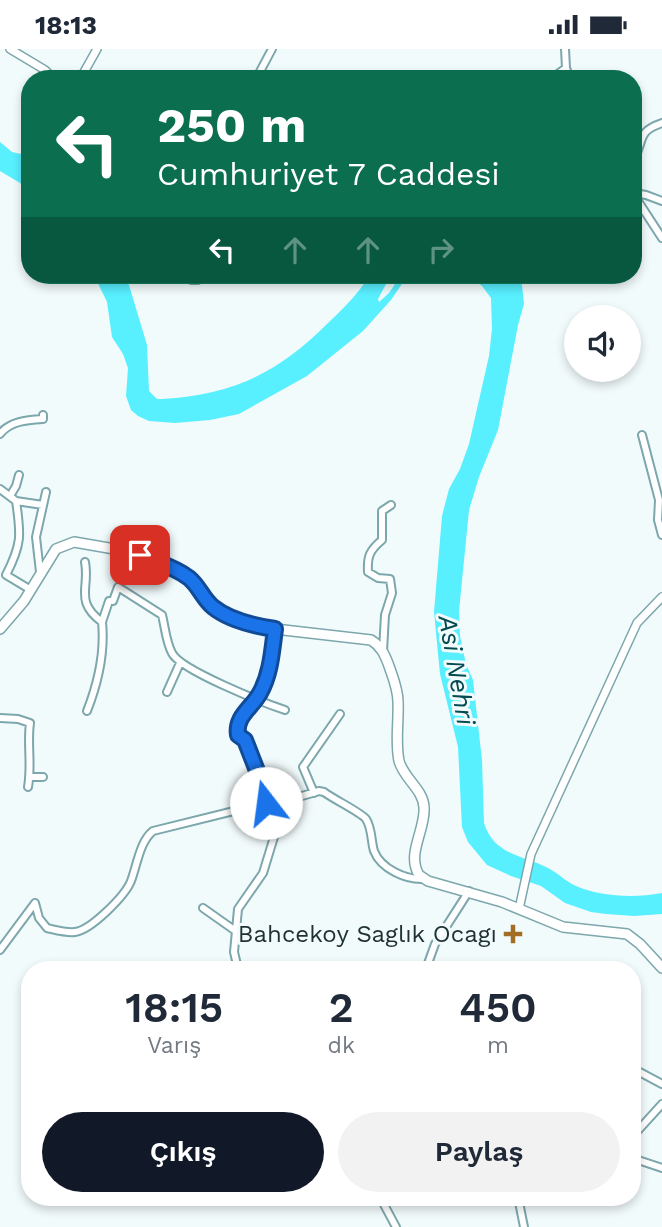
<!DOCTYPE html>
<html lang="tr">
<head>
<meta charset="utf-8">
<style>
	body { margin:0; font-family:"Work Sans",sans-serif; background:#f2f2f3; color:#1f2937; height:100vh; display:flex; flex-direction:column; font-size:26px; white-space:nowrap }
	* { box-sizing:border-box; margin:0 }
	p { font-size:23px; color:#747a83 }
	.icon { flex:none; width:38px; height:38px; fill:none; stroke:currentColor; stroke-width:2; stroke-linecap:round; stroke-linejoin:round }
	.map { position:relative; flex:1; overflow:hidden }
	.side { position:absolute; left:21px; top:912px; width:620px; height:245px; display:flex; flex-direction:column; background:#fff; border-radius:28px; box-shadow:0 4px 10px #0003 }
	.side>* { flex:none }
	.top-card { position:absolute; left:21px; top:21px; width:621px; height:214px; border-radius:28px; box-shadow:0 4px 10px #0003; background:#0b6e4f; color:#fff; overflow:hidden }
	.tools { position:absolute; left:564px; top:256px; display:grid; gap:14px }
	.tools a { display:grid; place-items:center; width:77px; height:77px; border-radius:50%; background:#fff; box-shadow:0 4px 10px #0003; font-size:35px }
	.pin { position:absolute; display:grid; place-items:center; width:60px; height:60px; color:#fff; margin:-30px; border-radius:14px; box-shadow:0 4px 10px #0006 }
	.me { position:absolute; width:77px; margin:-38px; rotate:345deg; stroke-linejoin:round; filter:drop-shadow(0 0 5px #0008) }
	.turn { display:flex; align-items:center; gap:24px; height:147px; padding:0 21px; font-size:32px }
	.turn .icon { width:91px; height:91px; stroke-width:2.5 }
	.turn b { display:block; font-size:49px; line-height:60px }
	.lanes { display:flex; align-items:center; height:66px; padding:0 21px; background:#0003; justify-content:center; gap:35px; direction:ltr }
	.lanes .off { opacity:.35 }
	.eta { display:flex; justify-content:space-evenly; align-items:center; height:119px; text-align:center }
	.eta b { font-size:42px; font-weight:600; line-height:49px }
	.action { display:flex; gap:14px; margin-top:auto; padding:14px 21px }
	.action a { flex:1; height:80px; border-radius:42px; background:#111827; color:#fff; font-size:28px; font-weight:600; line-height:80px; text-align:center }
	.action a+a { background:#f2f2f3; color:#1f2937 }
	.status { display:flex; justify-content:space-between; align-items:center; height:49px; padding:0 35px; background:#fff; direction:ltr }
	.status svg { height:19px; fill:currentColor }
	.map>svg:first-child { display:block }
</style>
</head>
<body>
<div class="status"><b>18:13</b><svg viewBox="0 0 49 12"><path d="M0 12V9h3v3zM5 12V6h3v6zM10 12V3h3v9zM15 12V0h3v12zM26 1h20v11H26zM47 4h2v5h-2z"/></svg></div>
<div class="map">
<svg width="662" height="1178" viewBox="0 0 662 1178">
	<rect width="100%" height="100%" fill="#f2fbfc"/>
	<path fill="#58efff" d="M0,93L12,103L30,107V140L0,122Z
		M94,226H126L147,296L149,342L157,350H162C233,346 278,324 328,274C345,258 357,246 370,226H391L378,250L379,253L389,244L401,226H408L391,251L363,282L307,327L239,365L210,371L175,374L149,372L138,367L131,361L126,347L128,319L123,305L112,288L107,253Z
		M468,226H515L522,236L524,255L518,276L498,381L479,428L469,461L459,562L460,587L466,615L473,631L482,711L484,774C494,806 522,806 548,819C558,824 565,832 576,837C602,848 634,849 662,844V865L634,867L606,865L591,863L565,854L541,837L511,827L487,816L468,793L462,778L458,698L440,625L434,563L442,467L449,440L460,420L469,395L489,307L492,280L491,249L482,237Z"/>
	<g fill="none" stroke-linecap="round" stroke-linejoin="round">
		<defs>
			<path id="minor" d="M565,0L566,19L570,30
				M256,30L272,0
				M551,30L566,19
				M634,110C645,91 636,83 662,74
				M634,144L646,146L662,152
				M634,146L662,189
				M191,231H198L200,226
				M0,385C10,372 27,371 43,370V366
				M642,386L659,451L658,471L662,486
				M0,440L16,452C21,486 22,495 6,526L31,541
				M10,447L16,437L19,426
				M16,452L43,456
				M85,513C90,539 74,552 102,573C105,603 98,634 87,662
				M40,523L36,488L46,443
				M102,573L109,552H113L118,538L162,566C165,578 166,593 172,604C180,621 264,654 285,661
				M383,602L385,566L392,544L390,530L378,529L368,523C367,507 370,501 382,491V462L391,456
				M167,643L180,614
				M0,669L18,670L30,674C27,695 32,716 28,738
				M29,728H43
				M314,744L303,718L340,665
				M268,750L245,690L238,686C234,667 253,659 260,644C271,624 272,602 275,580
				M203,859L237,883
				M0,901L35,854L39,869L47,879C56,881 66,884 75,883C91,881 125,847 131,832C137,816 140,792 153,782L266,754L268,750L285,752L319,742L324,743C333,750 362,764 366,770C372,779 371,792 374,802C381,820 406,831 424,830
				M238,920L234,903L238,860L263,824L285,752
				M426,920L435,895L469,842
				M632,1019L662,1035
				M632,1088L662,1055
				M632,1104L635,1110L662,1119
				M380,1148L396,1178
				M518,1148L524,1178"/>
			<path id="tertiary" d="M10,0L45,21L54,30
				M77,30L83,25L97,0
				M519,860L531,805L637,574L662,548"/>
			<path id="secondary" d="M0,580L24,552L56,500L74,493L126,502L173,520L189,529L214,558L238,570L275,580L371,591C381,597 385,606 389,617C393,629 398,640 398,653C399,672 395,692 399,712C404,730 423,740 424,758C426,780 406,805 419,826L428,832L502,853L563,878L627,885L640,895L662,919"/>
		</defs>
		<use href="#minor" stroke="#7ca7ac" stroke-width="10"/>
		<use href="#tertiary" stroke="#7ca7ac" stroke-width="10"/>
		<use href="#secondary" stroke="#7ca7ac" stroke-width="12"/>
		<use href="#minor" stroke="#fff" stroke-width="6"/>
		<use href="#tertiary" stroke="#fff" stroke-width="7"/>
		<use href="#secondary" stroke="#fff" stroke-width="9"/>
	</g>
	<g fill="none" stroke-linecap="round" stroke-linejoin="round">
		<defs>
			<path id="route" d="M140,506C156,513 175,518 189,529C199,537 203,550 213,558C229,571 255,577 275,580C272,602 271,624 260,644C252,659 235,667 238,686L245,691L268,750L266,754"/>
		</defs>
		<use href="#route" stroke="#114b97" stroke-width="18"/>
		<use href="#route" stroke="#1a73e8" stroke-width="12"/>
	</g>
	<path fill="#a26e25" stroke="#f2fbfc" stroke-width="2.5" d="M509.5 874.5h7v7h7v7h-7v7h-7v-7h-7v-7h7z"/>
	<g text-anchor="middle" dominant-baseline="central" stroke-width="6" stroke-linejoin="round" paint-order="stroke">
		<g font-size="24" fill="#1f3133" stroke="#f2fbfc" text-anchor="end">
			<text x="497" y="885">Bahcekoy Saglık Ocagı</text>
		</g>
		<g font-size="26" font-style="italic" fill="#034a51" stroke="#f2fbfc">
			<text transform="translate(457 621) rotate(80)">Asi Nehri</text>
		</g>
	</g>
</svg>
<div class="tools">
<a><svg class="icon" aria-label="sound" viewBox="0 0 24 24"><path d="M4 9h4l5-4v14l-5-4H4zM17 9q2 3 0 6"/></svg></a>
</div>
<div class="pin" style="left:140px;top:506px;background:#d93025"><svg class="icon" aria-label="arrive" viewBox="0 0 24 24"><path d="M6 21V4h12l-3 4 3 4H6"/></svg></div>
<svg class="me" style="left:266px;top:754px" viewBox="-20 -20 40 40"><circle r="19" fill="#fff"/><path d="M0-13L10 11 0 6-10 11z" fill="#1a73e8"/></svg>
<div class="top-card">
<div class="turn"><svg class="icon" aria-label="left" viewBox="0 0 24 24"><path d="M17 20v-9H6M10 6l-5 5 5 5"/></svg><div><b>250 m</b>Cumhuriyet 7 Caddesi</div></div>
<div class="lanes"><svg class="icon" aria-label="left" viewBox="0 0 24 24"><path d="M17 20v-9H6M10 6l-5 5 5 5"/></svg><svg class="icon off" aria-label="ahead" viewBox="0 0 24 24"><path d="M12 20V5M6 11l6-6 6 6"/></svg><svg class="icon off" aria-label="ahead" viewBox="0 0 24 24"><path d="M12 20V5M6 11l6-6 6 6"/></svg><svg class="icon off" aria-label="right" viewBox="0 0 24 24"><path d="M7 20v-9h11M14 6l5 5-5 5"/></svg></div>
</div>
<section class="side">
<div class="eta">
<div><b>18:15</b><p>Varış</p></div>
<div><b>2</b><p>dk</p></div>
<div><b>450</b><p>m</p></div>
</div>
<div class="action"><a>Çıkış</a><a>Paylaş</a></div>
</section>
</div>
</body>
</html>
